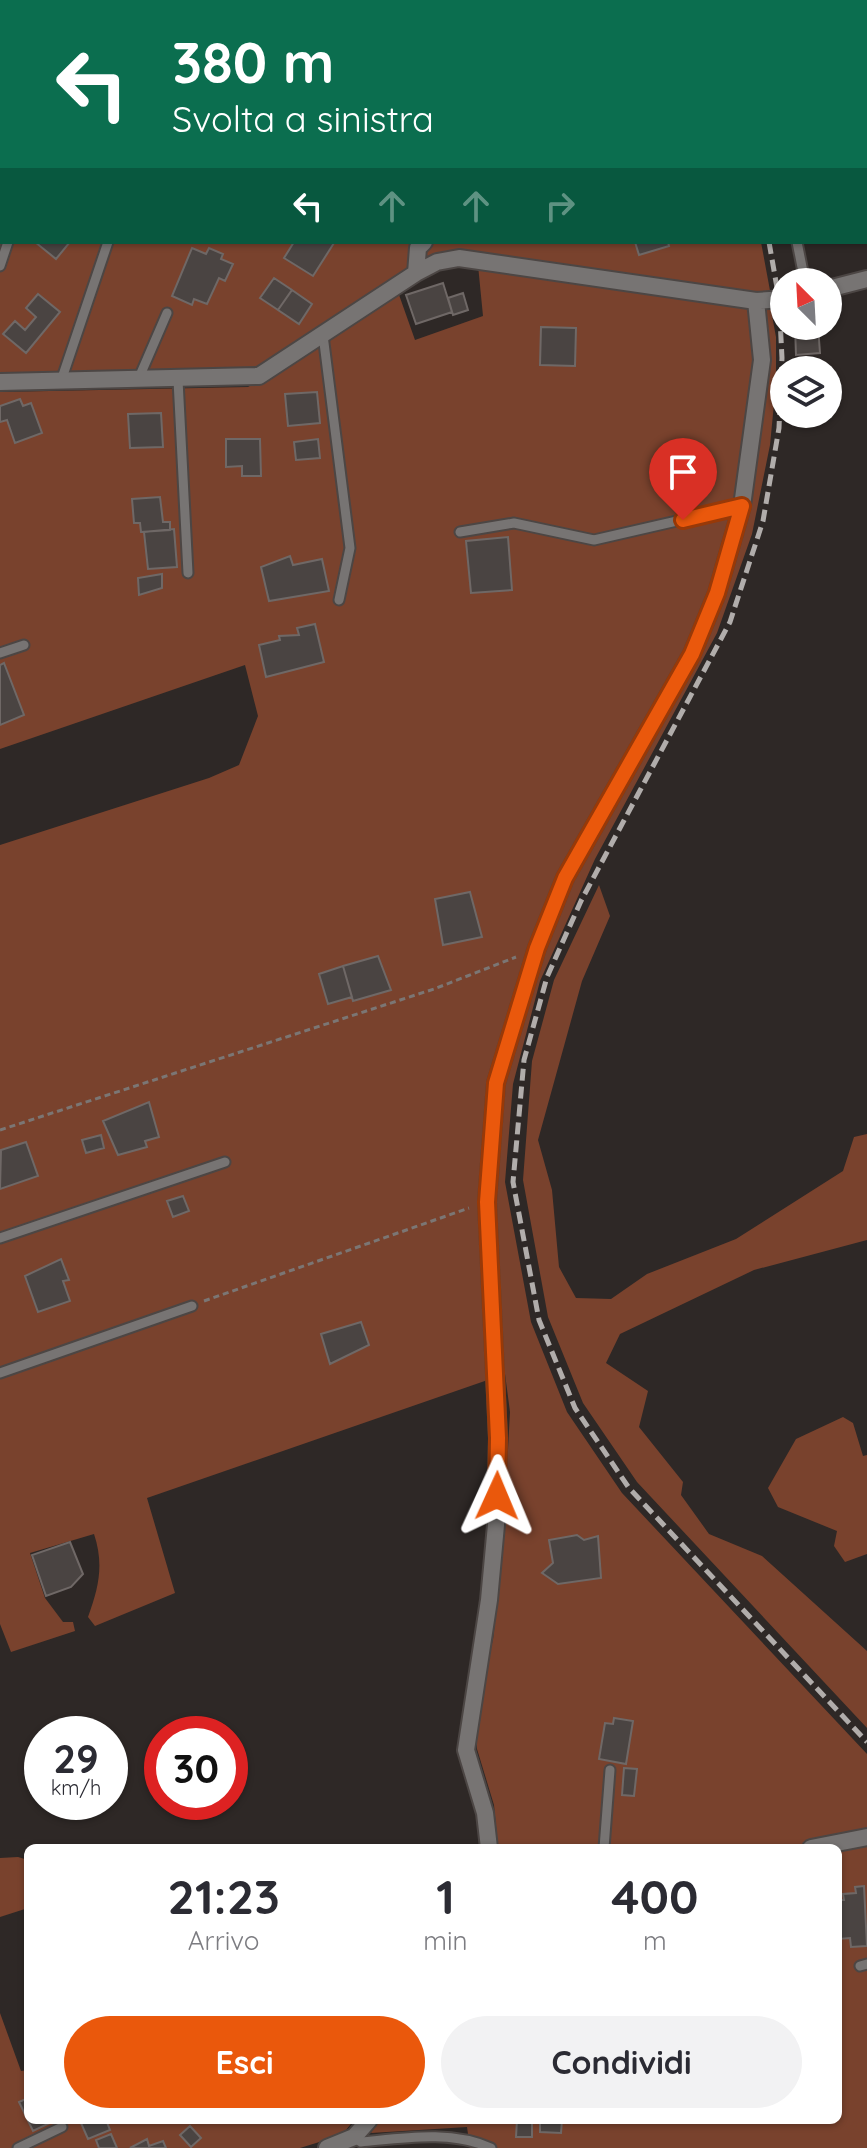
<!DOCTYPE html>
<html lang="it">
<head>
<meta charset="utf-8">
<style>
	body { margin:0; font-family:Quicksand,sans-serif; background:#f2f2f3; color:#2b2b33; height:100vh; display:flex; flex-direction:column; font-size:30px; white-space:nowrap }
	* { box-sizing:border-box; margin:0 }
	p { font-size:26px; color:#7c7c81 }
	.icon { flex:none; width:44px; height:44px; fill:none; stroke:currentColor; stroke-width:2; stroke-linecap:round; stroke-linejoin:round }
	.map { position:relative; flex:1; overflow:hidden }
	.panel { position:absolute; left:24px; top:1844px; width:818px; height:280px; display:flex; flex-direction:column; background:#fff; border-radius:12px; box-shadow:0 2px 6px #0004 }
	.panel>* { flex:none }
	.top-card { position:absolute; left:0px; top:0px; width:868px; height:244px; box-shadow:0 2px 6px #0004; background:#0b6e4f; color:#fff; overflow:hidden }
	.needle { width:52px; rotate:336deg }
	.controls { position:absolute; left:770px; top:268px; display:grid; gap:16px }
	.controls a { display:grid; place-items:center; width:72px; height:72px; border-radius:50%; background:#fff; box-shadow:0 2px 6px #0004; font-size:40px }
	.speed { position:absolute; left:24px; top:1716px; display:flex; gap:16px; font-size:40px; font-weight:700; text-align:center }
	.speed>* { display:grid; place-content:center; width:104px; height:104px; border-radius:50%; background:#fff; box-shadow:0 2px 6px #0004; line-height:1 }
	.speed small { font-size:20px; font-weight:400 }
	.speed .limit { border:12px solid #d22; background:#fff; color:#111 }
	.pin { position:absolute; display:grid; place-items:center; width:68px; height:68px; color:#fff; margin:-82px -34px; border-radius:50% 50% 50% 0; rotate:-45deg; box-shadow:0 0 8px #0007 }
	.pin .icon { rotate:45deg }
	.me { position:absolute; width:88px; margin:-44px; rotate:1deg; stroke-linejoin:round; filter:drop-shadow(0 0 6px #0008) }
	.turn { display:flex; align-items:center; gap:28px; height:168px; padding:0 40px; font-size:36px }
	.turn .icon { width:104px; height:104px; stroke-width:2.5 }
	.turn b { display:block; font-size:56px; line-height:68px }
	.lanes { display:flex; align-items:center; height:76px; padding:0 40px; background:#0003; justify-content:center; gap:40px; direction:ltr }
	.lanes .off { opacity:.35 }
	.eta { display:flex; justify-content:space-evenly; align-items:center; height:136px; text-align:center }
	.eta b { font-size:48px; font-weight:700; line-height:56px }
	.button { display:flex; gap:16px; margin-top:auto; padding:16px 40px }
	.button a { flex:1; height:92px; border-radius:48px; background:#ea580c; color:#fff; font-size:32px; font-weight:700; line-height:92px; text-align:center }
	.button a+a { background:#f2f2f3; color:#2b2b33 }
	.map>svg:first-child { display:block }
</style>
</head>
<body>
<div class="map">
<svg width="867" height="2148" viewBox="0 0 867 2148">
	<rect width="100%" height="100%" fill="#2e2826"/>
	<path fill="#79422d" d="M0,0H655L2,2V242H761L771,296L484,253H453L257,372L0,379Z
		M478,265L771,310L776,337V383L770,445L752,534L717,633L595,859L540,981L513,1084L505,1182L531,1322L567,1412L622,1493L867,1754V2148H470L467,2127L371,2133L377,2120H838V1848H498L494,1805L477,1749L476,1715L493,1639L502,1561L510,1412L505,1374L147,1498L175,1593L95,1626L88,1617C99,1587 104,1564 94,1534L30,1553L45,1598L63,1622H73L75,1631L11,1652L0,1624V845L209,778L239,765L258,716L245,665L0,749V392L248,387L398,292L415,340L483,316Z
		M599,885L610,916L582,981L538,1140L552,1190L559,1267L576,1298L611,1299L647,1274L736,1239L843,1171L854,1137L867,1134V1240L754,1270L620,1334L606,1363L648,1391L639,1427L683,1482L681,1495L709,1534L762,1556L867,1651V1728L637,1482L583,1403L548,1317L523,1180L532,1061L554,980Z
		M843,1417L853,1423L863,1456L867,1455V1554L845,1562L834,1546L837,1531L778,1507L768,1488L796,1439Z
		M18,1857L28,1860V1908L0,1917V1858Z
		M0,2013L21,2071L28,2070V2120H354L342,2135L300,2148H0Z"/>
	<path fill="#4a4442" stroke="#6f6866" stroke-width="2" d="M35,242H70L56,259Z
		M294,242H332L334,243L313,276L284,258Z
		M635,242H668L669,246L639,255Z
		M192,248L206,254L209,248L223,254L221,259L233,264L225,281L219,278L207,304L194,299L192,305L172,296Z
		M274,278L292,290L278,310L260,298Z
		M443,283L452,312L416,324L406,295Z
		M292,290L312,304L299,324L278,310Z
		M463,293L468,310L453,315L448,298Z
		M38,294L60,312L26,353L3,334L15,321L25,330L36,317L26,308Z
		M795,326H818L820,353L796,355Z
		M541,327L576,328L575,366L540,365Z
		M317,392L320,423L288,426L285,394Z
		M20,399L23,406L31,403L42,433L15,443L7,420L0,422V406Z
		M161,413L163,447L130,448L128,414Z
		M226,439H260L261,476H242V466L226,467Z
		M318,439L320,458L296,460L294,442Z
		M160,497L163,522H170V530L141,532L140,523H134L132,499Z
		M174,529L177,567L148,569L144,532Z
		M508,537L512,590L471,593L466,541Z
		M290,556L293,565L322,559L329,591L269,601L261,567Z
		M162,574V588L139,595L138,578Z
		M315,624L324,662L266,677L259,645L280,640L279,636L299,635L297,628Z
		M4,663L24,715L0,725V665Z
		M470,892L482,937L443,945L435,899Z
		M378,956L391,990L353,1001L343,966Z
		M343,966L352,997L328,1004L319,974Z
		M149,1102L159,1137L145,1141L147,1147L118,1155L103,1121Z
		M101,1135L104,1148L86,1153L82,1140Z
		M26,1142L38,1176L0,1189L1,1150Z
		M183,1196L189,1211L173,1217L167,1201Z
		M61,1259L69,1280L63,1281L70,1301L38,1312L25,1276Z
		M361,1322L369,1345L330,1364L321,1334Z
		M577,1535L584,1540L598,1536L601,1578L558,1584L542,1573L553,1563L549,1540Z
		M70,1542L83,1574L71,1587L46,1596L32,1555Z
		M614,1718L633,1721L626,1764L599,1759L605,1723L613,1724Z
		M624,1768L637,1769L634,1796L622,1795Z
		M864,1886L867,1946L851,1947L850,1938L838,1939V1900H844L843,1894L856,1893L855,1887Z
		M28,2098V2120H56L33,2131L19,2102Z
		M89,2120H106L110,2130L88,2139L81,2123Z
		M517,2120H532V2137H516Z
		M540,2120H562L561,2133L540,2132Z
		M190,2126L201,2138L191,2147L180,2135Z
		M111,2134L117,2148H99L96,2140Z
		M147,2139L149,2146L163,2141L166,2148H130Z"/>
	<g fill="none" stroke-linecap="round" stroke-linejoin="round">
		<defs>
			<path id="service" d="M707,0L708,2
				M88,2L89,0
				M815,2L819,0
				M866,211L867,215
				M797,242L805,282
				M0,266L8,242
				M323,335L350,548L339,600
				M138,380L167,313
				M178,380L188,573
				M61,381L108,242
				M460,532L514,523L594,540L742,506
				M0,653L24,645
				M0,1238L225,1162
				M0,1373L192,1306
				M604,1848L610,1770
				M860,1966L867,1964
				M354,2137L361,2142C404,2138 451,2130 491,2148
				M18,2148L62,2127"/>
			<path id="minor" d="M416,273L418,248L424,242
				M828,289L867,279
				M0,382L259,376L416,273L437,262L459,258L756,301L784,299
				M489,1848L485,1813L466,1750L489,1600L496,1525L498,1438L487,1202L496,1083L537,948L565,878L692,654L717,593L742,506L762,360L756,301
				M811,1848L867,1837
				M327,2148L354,2137L369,2120"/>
		</defs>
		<use href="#service" stroke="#4c4644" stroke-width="13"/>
		<use href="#minor" stroke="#4c4644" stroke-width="20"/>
		<path stroke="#7b7674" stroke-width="3" stroke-dasharray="6 4" stroke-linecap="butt" d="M0,1130L434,989L516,957
			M204,1301L469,1208"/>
		<use href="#service" stroke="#777473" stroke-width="9"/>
		<use href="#minor" stroke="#777473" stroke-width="16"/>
		<path stroke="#b1adab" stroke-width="5" stroke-dasharray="12 6" stroke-linecap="butt" d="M665,0L666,2
			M769,242L779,299L782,358L779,428L763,521L730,622L581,901L547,977L524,1060L513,1182L539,1320L575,1408L629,1488L867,1742"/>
	</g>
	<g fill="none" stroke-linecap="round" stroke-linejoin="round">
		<defs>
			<path id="route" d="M497,1496L498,1438L487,1202L496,1083L537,948L565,878L692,654L717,593L742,506L683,520"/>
		</defs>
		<use href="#route" stroke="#983908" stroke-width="20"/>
		<use href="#route" stroke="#ea580c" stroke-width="14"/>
	</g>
</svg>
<div class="controls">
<a><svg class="needle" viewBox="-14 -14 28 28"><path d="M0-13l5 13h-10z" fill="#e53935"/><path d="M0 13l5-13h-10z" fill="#7c7c81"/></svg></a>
<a><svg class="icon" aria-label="layers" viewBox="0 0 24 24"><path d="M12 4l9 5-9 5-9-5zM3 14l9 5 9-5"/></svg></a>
</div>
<div class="speed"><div>29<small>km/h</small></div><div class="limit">30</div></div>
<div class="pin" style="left:683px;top:520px;background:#d93025"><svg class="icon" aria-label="arrive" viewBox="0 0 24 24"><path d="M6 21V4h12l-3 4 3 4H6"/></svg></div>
<svg class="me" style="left:497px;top:1496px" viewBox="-20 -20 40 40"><path d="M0-17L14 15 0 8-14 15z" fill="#ea580c" stroke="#fff" stroke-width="4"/></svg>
<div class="top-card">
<div class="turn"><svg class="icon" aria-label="left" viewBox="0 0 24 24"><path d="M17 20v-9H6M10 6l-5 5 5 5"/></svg><div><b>380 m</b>Svolta a sinistra</div></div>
<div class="lanes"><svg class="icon" aria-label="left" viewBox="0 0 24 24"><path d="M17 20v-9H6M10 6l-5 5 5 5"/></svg><svg class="icon off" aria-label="ahead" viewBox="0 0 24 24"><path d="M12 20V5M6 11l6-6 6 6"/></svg><svg class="icon off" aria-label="ahead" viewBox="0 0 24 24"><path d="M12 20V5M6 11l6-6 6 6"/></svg><svg class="icon off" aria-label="right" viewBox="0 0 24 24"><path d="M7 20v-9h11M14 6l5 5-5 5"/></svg></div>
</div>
<section class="panel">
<div class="eta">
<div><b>21:23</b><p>Arrivo</p></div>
<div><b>1</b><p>min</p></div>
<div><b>400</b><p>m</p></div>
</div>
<div class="button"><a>Esci</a><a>Condividi</a></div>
</section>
</div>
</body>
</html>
